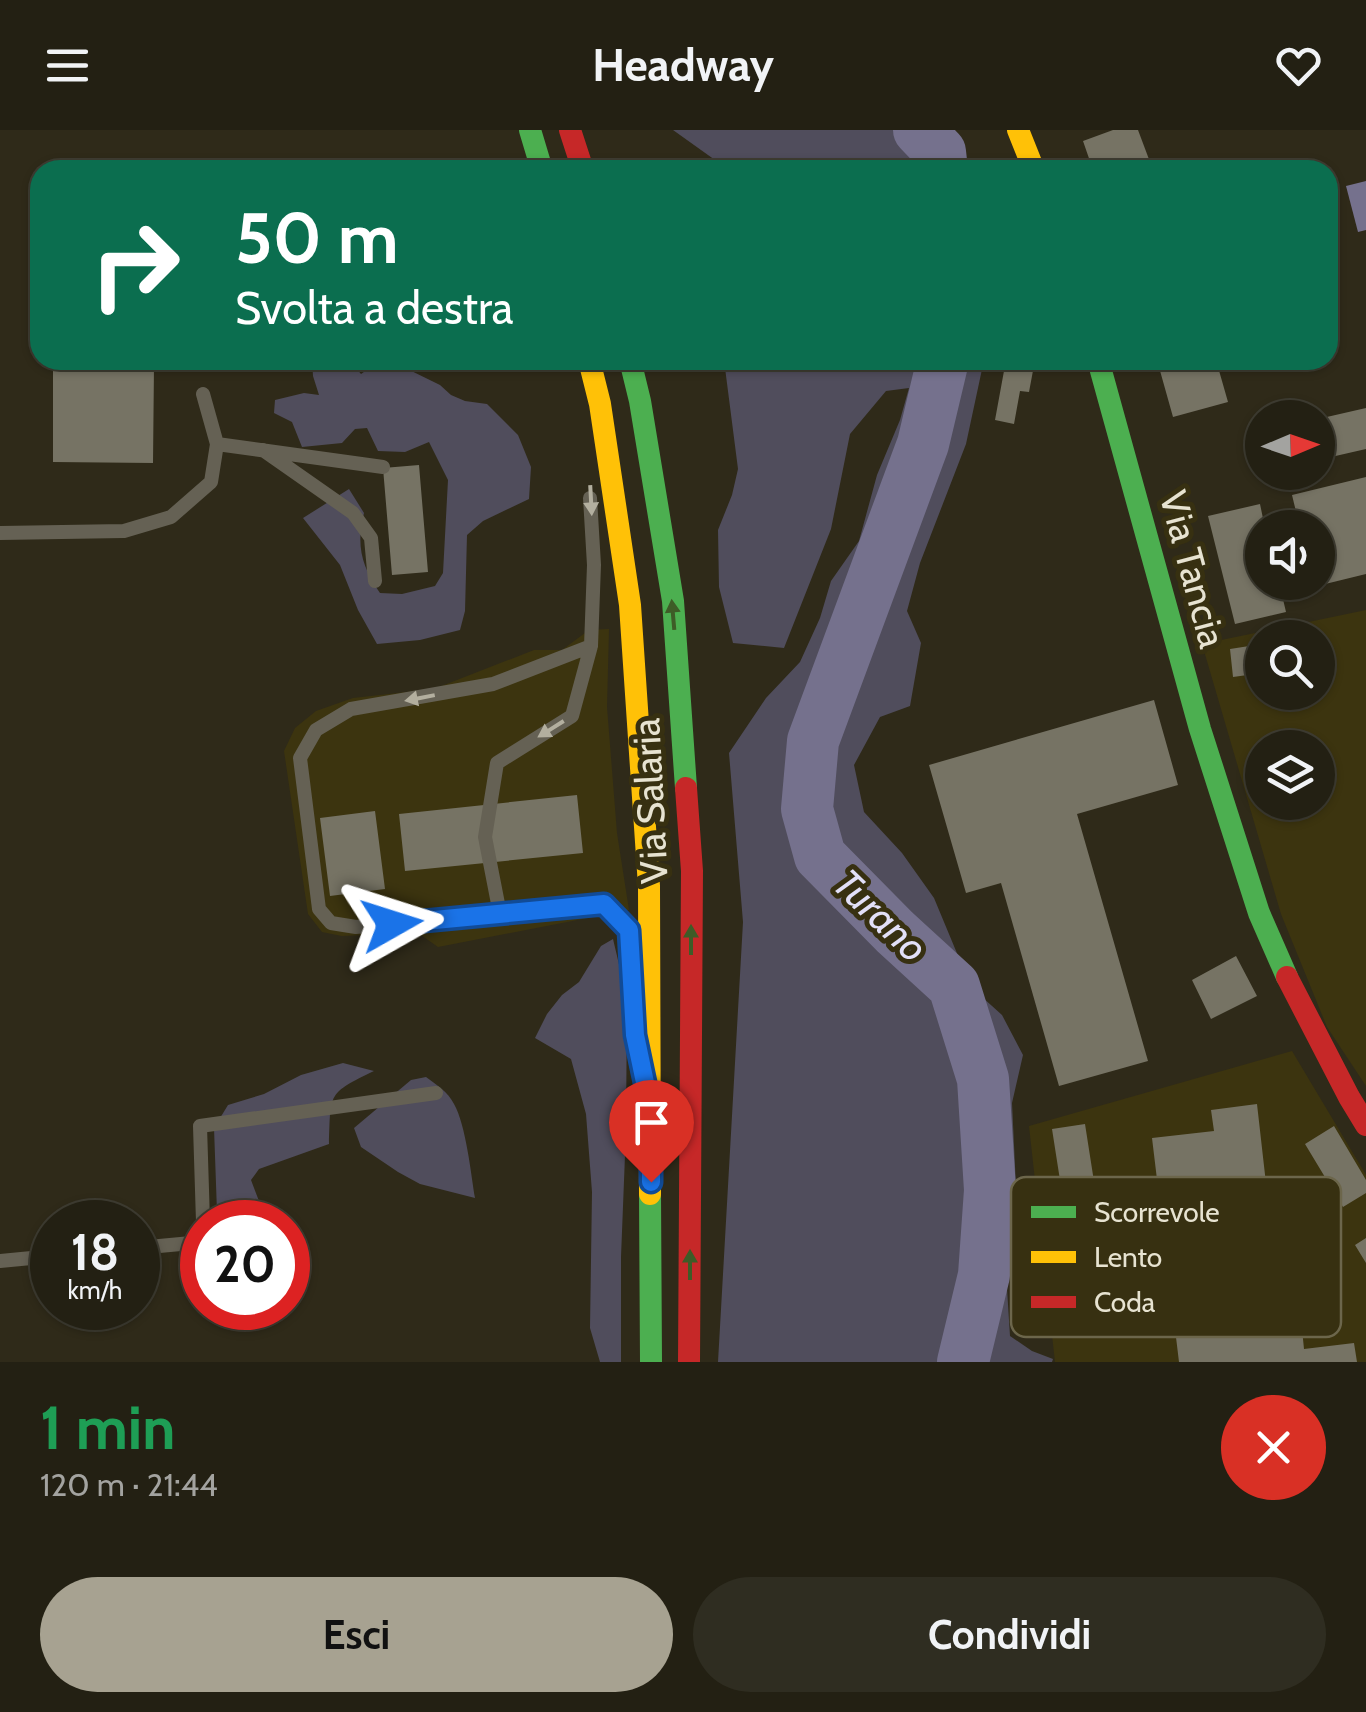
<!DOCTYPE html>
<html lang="it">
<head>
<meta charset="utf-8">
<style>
	body { margin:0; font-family:Cabin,sans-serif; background:#2f2d21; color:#f1f3f6; height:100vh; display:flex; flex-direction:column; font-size:38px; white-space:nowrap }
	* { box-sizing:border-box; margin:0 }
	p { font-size:32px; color:#a3a3a0 }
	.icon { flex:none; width:55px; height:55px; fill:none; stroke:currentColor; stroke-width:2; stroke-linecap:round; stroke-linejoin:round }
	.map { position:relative; height:1232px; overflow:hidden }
	.drawer { display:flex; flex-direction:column; background:#232013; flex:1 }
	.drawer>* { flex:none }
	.top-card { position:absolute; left:30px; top:30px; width:1308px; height:210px; border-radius:30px; box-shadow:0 2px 8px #0004,0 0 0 2px #403e33; background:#0b6e4f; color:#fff; overflow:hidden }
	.needle { width:65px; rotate:88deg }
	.tools { position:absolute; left:1245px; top:270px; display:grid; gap:20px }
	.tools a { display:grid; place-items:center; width:90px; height:90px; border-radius:50%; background:#232013; box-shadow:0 2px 8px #0004,0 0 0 2px #403e33; font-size:50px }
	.speed { position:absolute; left:30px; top:1070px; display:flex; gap:20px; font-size:50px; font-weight:700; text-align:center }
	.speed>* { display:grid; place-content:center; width:130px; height:130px; border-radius:50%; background:#232013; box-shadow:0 2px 8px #0004,0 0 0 2px #403e33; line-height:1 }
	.speed small { font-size:25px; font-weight:400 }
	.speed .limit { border:15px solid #d22; background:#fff; color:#111 }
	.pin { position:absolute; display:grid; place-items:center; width:85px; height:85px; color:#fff; margin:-102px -42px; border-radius:50% 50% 50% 0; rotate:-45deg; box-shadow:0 0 10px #0007 }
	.pin .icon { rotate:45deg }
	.me { position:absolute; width:110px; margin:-55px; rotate:84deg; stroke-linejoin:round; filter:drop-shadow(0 0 8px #0008) }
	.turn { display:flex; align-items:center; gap:35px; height:210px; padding:0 40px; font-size:45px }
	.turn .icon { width:130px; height:130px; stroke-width:2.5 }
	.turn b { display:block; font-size:70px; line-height:85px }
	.round { display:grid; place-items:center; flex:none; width:105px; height:105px; border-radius:52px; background:#2f2d21 }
	.head { display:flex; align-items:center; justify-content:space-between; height:170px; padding:0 40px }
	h1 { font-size:60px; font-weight:700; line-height:75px; color:#1e9e55 }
	.button { display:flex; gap:20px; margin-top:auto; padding:20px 40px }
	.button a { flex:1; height:115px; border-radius:60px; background:#a7a291; color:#111; font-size:40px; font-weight:700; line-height:115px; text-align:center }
	.button a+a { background:#2f2d21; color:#f1f3f6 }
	header { display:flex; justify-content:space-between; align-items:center; height:130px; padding:0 40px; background:#232013; font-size:45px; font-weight:700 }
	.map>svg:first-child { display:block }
</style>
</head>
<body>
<header><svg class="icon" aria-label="menu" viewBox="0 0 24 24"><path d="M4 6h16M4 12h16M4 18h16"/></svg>Headway<svg class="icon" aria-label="heart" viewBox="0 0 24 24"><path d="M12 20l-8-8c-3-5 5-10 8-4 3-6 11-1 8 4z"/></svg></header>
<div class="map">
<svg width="1366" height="1232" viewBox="0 0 1366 1232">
	<rect width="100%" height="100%" fill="#2f2a19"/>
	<path fill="#3c340f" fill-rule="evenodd" d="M1366,480V956L1327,897L1281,784L1202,514ZM1262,508H1318V562H1262ZM1262,618H1318V672H1262Z
		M609,499L607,577L617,703L629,780L438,817L418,803L342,806L322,802L308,784L284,621L295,598L316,581L353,568L434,559L534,520H562L589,500Z
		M1292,921L1366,1045V1232H1055L1029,996Z"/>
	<path fill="#504d5c" d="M673,0H954L966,40H729Z
		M312,230H349L361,244L381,230H389L440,255L451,265L465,271L487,274L518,305L531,337L529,369L483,391L467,405L465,481L460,500L420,510L377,514L358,480L340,435L303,388L349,359L364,383C356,415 361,435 380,463L402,464L435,456L443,443L448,350L429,312L405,322L378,321L367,298L355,299L342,313L302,317L292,292L274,283L275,270L304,263L319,265L313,246Z
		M724,230H984L966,314L920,433L907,481L921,513L910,576L880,587L854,635L864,682L902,723L934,768L971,857L1002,885L1023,925L1012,973L1017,1078L1014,1111L1006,1143L1010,1206L1032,1221L1053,1229L1052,1232H718L743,792L729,623L766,568L800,532L820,488L831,451L859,411L877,345L900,290L909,258L886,261L850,304L831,399L784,518L733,513L719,457L718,400L732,365L738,339Z
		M613,809L627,868L626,1000L621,1127V1232H600L590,1198L592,1062L586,984L571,929L535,908L547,884L562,865L579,852L601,816Z
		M343,933L374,941C327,964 331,962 329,1014L259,1039L251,1050L267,1092H224L217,1082L214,998L228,975L264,964L301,945Z
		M426,947C437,955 448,962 454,974C466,995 471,1044 475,1068L420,1054L398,1042L361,1017L354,998L411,950Z"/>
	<path fill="#75718d" d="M1366,51V100L1358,102L1346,56Z"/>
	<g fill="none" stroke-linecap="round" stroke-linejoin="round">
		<path stroke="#75718d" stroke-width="52" d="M919,0L940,22L942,40
			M943,230L923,314L813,611L807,679L820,726L895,802L954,856L983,949L990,1060L984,1145L963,1232"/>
	</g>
	<path fill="#767364" d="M1113,0H1138L1153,40H1093L1083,11Z
		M1006,230H1035L1029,262L1020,261L1014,294L995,290Z
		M1157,230H1216L1228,272L1173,287Z
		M53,234L154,235L153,333L53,332Z
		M1366,278V319L1318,330V289Z
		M419,335L428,442L392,445L383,338Z
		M1366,347V444L1313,457L1312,452H1318V398H1300L1292,365Z
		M1260,374L1265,398H1262V452H1279L1286,482L1235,494L1208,386Z
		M1262,514V543L1233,547L1230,519Z
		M1154,570L1178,655L1077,684L1148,931L1059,956L1001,753L966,763L929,635Z
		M577,665L583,723L405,741L399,684Z
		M375,681L385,759L330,766L320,688Z
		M1236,826L1257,866L1211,889L1192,850Z
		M1257,974L1269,1080L1288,1078L1294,1128L1271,1131L1273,1152L1322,1146L1328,1196L1302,1199L1304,1219L1354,1213L1357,1232H1179L1152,1008L1214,1001L1211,980Z
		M1085,994L1095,1058L1062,1063L1052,999Z
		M1334,996L1366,1050V1063L1343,1077L1305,1014Z
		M1366,1108V1133L1355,1115Z"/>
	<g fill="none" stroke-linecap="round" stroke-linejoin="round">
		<path stroke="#656154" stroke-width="14" d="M217,314L383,337
			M263,320L353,383L371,408L375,451
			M590,368L594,435L591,516L493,554L351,579L316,600L300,628L319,779L331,793L356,797L604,773L629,800L630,812
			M0,403L124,401L171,387L211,352L217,314L203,264
			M500,784L485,707L497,633L572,586L591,516
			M203,1092L200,996L436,963
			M138,1118L202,1112
			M0,1131L52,1126"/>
		<path stroke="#4caf50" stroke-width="22" d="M530,0L542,40
			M630,230L640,271L673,471L686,658
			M1098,230L1200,599L1259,783L1287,847
			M650,1064L651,1232"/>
		<path stroke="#ffc107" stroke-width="22" d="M1018,0L1034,40
			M589,230L600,274L630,475L649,756L650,1064"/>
		<path stroke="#c62828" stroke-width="22" d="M570,0L583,40
			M686,658L692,741L689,1232
			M1287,847L1349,967L1366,995"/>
	</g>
	<defs><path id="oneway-solid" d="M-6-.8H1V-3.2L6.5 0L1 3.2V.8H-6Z" transform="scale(2.5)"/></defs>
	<g fill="#b3af9f">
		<use href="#oneway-solid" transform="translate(591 370) rotate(87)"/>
		<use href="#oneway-solid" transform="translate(420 568) rotate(169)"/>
		<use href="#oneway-solid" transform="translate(551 599) rotate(148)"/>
	</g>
	<g fill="#3e5c27">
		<use href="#oneway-solid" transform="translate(673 485) rotate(-95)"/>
		<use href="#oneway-solid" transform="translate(691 810) rotate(-90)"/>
		<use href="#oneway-solid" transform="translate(690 1135) rotate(-90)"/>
	</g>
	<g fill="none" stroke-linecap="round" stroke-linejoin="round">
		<defs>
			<path id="route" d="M392,794L604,774L629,800L635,905L651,981V1052"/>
		</defs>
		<use href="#route" stroke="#114b97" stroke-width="25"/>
		<use href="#route" stroke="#1a73e8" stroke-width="18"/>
	</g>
	<g text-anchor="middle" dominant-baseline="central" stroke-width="10" stroke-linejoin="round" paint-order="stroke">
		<g font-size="38" fill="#e7e3d1" stroke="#373011">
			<text transform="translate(1193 439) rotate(75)">Via Tancia</text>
			<text transform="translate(650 671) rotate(-93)">Via Salaria</text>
		</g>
		<g font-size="40" font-style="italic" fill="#e2e0f8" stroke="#373011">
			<text transform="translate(881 785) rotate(44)">Turano</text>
		</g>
	</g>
	<rect x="1011" y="1047" width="330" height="160" rx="15" fill="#373011" stroke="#6c664b" stroke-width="2.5"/>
	<rect x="1031" y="1076" width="45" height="12" fill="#4caf50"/>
	<rect x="1031" y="1121" width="45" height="12" fill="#ffc107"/>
	<rect x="1031" y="1166" width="45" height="12" fill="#c62828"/>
	<g font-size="28" fill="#e7e3d1">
		<text x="1094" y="1092">Scorrevole</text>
		<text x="1094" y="1137">Lento</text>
		<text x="1094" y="1182">Coda</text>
	</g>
</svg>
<div class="tools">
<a><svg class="needle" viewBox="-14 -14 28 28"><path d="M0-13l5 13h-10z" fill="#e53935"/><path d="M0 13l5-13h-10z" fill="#a3a3a0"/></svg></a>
<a><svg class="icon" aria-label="sound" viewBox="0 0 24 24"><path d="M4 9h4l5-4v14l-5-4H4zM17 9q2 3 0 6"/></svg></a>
<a><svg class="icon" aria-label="search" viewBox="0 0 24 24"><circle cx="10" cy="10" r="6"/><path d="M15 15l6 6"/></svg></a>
<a><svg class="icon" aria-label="layers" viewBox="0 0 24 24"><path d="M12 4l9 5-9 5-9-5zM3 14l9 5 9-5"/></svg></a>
</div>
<div class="speed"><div>18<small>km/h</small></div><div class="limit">20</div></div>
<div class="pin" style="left:651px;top:1052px;background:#d93025"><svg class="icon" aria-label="arrive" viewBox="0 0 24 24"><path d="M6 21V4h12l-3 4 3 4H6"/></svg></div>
<svg class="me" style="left:392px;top:794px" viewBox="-20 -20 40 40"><path d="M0-17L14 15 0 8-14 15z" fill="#1a73e8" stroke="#fff" stroke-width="4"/></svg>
<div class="top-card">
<div class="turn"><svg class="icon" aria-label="right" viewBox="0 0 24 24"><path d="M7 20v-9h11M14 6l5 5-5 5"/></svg><div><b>50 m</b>Svolta a destra</div></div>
</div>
</div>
<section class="drawer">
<div class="head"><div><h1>1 min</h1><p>120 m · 21:44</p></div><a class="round" style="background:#d93025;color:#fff"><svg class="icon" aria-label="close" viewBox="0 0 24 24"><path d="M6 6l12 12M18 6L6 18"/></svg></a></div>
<div class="button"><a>Esci</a><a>Condividi</a></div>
</section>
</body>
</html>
